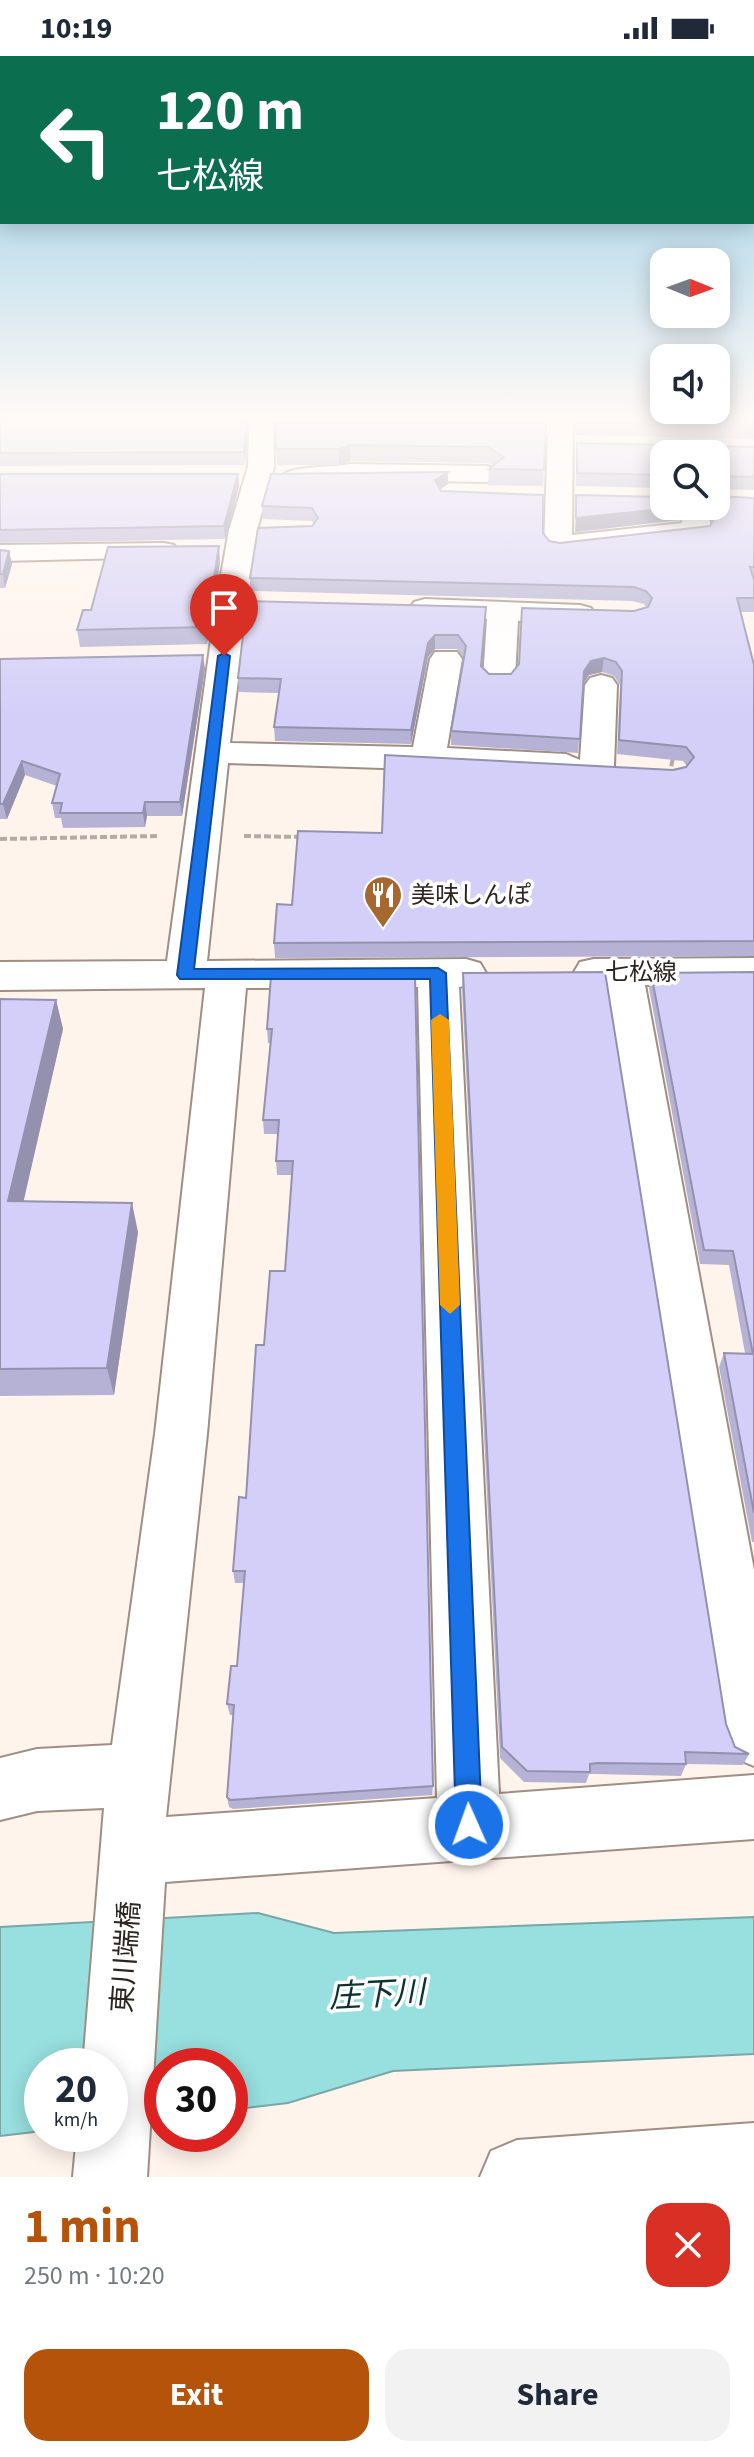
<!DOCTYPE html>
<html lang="en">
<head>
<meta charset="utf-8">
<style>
	body { margin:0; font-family:"Source Sans 3","Noto Sans JP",sans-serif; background:#f2f2f3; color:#1f2937; height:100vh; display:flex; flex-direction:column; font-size:30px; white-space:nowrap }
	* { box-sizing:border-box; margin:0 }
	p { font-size:26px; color:#747a83 }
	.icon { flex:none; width:44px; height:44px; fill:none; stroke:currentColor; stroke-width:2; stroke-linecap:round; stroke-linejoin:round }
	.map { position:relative; height:2121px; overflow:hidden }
	.sheet { display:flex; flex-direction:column; background:#fff; flex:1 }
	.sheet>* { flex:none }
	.guide { position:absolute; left:0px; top:0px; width:754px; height:168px; box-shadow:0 4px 20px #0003; background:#0b6e4f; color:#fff; overflow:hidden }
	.needle { width:52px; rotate:91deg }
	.fabs { position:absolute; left:650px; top:192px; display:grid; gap:16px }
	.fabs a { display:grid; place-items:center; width:80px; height:80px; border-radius:16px; background:#fff; box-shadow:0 4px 20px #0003; font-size:40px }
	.speed { position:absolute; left:24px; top:1992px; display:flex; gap:16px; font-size:40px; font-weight:700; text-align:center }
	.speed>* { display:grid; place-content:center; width:104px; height:104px; border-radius:50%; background:#fff; box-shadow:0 4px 20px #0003; line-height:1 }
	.speed small { font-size:20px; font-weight:400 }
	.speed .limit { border:12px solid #d22; background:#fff; color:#111 }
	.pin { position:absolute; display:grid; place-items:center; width:68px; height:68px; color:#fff; margin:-82px -34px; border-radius:50% 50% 50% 0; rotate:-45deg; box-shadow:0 0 8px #0007 }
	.pin .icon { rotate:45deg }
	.me { position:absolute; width:88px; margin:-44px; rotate:358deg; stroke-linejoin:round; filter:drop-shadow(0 0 6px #0008) }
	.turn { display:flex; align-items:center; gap:28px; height:168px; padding:0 24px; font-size:36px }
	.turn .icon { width:104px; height:104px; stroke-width:2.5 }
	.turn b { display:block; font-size:56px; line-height:68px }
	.round { display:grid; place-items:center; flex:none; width:84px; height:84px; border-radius:24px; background:#f2f2f3 }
	.summary { display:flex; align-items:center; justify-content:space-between; height:136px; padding:0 24px }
	h1 { font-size:48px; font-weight:700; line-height:60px; color:#b45309 }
	.primary-button { display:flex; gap:16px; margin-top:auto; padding:16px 24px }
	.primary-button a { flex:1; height:92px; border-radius:24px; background:#b45309; color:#fff; font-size:32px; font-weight:700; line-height:92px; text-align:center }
	.primary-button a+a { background:#f2f2f3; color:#1f2937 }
	.status { display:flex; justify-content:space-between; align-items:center; height:56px; padding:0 40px; background:#fff; direction:ltr }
	.status svg { height:22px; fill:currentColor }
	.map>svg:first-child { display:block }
</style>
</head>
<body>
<div class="status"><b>10:19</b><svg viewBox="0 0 49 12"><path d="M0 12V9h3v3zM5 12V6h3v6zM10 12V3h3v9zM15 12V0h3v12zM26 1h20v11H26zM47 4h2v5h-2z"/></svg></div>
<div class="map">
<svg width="754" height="2121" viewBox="0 0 754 2121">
	<rect width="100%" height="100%" fill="#fff4ec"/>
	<path fill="#98dfdf" stroke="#78a7a6" stroke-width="2" d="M258,1857L334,1877L754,1861V1998L393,2015L288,2047L230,2054V2010H162V2062L110,2067V2010H42V2075L0,2080V1871Z"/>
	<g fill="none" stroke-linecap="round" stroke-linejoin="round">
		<defs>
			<path id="minor" d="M249,361H273L274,411L257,474L230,687L413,691L430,603L435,596H457L462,603L447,692L566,698L580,704L585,629L590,622L601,619L612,622L617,629L614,710L609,717L597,720L585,717L581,711L566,718L228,707L207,905L466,903L480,907L486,917L480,927L459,931L499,1738L754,1719V1783L165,1826L147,2121H73L77,2078H110V2010H83L104,1752L37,1755L0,1764V1702L37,1693L112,1689L155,1378L205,932L0,934V906L167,905L216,547L229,474L248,411ZM418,931L437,1742L166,1761L207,1378L246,932Z
				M549,361H573L572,479L682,467L680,450H708L711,474L707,480L558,497L548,495L544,489L548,378H488L476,371L488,364Z
				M350,408L487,410L500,418L487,426L359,424C346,430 290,434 281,421C289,409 334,412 350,408Z
				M164,487L174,489L178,495L174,501L0,505V489Z
				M425,543L580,549L591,552L595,558L591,564L518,565L515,622L510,629H488L483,622L487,563L414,558L410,552L414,546Z
				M754,902V928L645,929L754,1514V1710L732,1701L723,1679L605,929L580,926L574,916L580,906L594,903Z
				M754,2067V2121H480L491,2095L517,2084Z"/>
		</defs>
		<use href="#minor" stroke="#9f8e83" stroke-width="4"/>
		<path stroke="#b5aba4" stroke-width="4" stroke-dasharray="7 3" stroke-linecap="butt" d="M669,720L674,698
			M244,780L302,781
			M0,783L158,780"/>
		<use href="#minor" fill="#fff" fill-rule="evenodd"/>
	</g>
	<path fill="#b5b2d5" d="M0,361H249L245,409L0,410Z
		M275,361H380L276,362Z
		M573,361H754V383L576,379Z
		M546,367L543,430L488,429L489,413L492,410L487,407L350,405L339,409H277L276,393Z
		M577,387L754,391V434L716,433L664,398V432L576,430Z
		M0,418H238L239,431L225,483L0,487Z
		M448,428L440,434L441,435L543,477L549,485L560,487L710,470L713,465L712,450L754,442V556H740L754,609V900L275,902L274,887L292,849L382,777L687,710L683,705L617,698L620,629L614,620L602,616L589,619L583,628L578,697L451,689V675L464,602L457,593H435L428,601L411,688L275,685L274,671L279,637L239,636L238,622L486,551L482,610L489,618H511L634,555L646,551L644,548L632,545L250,535V522L314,468L312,465L263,463L262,450Z
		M576,439L679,464L575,476Z
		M0,494L12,508L5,532H0Z
		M220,506L207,588L80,591L77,574L91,554Z
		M0,603L205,613L182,760H147L145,771L63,772L61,762H55L52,747L57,730L25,719L7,763H0Z
		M754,916V1486H752L719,1311L724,1297H745L729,1209L700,1208L649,932L651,917Z
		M463,917L726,1668L735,1691L749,1698L743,1709L686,1708L681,1720L594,1718H589L586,1727L524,1726L500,1702L462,933Z
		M271,920L433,1730L432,1739L233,1753L229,1751L227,1741L233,1659H230L227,1648L237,1610L244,1527H235L233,1515L246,1442L264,1289L285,1215L292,1119H277L276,1105L278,1078H264L263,1064L270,987H268L267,973Z
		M0,943L56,944L63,973L23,1146L138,1176L114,1339L0,1340Z"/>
	<path fill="#9491ae" d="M247,361H249L245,409L244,396Z
		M350,389V405L339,409V393Z
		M448,416V428L434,437L435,424Z
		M238,418L239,431L225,483L224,470Z
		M681,451L679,464L575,476L576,462Z
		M219,490L220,506L207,588L206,571Z
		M9,495L12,508L5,532L3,518Z
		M435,579V593L428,601L411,688V674L428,587Z
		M203,599L205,613L182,760L180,746Z
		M604,602L602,616L589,619L582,629L584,615L591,605Z
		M22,705L25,719L7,763L3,748Z
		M145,746L147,760L145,771L143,757Z
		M56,944L63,973L17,1174L8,1145Z
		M132,1147L138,1176L114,1339L107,1312Z"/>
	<path fill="#d3cff8" stroke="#9491ae" stroke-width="2" d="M0,361H247L244,396L0,397Z
		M576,361H754V370L577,367Z
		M276,367H546L544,414L489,413L504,401L488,391L350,389L339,393H276Z
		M577,387L754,391V421L718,420L716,431V398H664V419L577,417Z
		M448,416L435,424L441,435L543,439V477L549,485L560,487L710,470L716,460L715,450L716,440L754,442V511H750L754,524V542H737L754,609V885L274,887L277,848L292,849L298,775L382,777L385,699L673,714L686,711L694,701L686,691L619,684L622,615L616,606L604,602L591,605L584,615L580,683L451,675L466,590L458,579H435L428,587L411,674L274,671L281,623L238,622L247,545L486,551L481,610L489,618H511L519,608L522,552L634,555L648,551L652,542L646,535L634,531L250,522L258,472L312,470L318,462L312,452L262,450L271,418Z
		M0,418H238L224,470L0,474Z
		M576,439L664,441V450H681V451L576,462Z
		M219,490L206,571L77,574L83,554H91L108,491Z
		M0,494L9,495L3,518H0Z
		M203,599L180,746H145L143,757H60L62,747H52L60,718L22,705L3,748H0V603Z
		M605,916L726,1668L735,1691L749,1698L685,1696L686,1708L598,1707L590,1708V1716L527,1715L502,1691L463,917Z
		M754,916V1457L724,1297L753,1298L733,1195L704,1194L651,917Z
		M271,920H415L433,1730L230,1744L227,1741L234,1649L227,1648L231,1610H237L245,1515H233L239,1441L246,1442L256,1289H264L270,1215H285L293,1105H276L279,1064H263L272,973H267Z
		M0,943L56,944L8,1145L132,1147L107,1312L0,1313Z"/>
	<linearGradient id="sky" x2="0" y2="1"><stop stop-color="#88c5e4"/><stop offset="0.55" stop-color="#fffaf6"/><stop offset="1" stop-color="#fffaf6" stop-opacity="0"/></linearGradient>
	<rect width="754" height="658" fill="url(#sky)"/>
	<path fill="#1a73e8" stroke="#114b97" stroke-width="2" d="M224,597L230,600L194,913L438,912L446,917L482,1769L478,1779L469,1783L460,1779L456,1769L430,923H180L177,919L218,600Z"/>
	<path fill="#f59e0b" d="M440,958L449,964L460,1249L450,1258L440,1249L431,964Z"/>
	<defs>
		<symbol id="restaurant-pin" viewBox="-11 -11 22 30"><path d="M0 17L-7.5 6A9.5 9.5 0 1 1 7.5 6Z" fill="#a6682e" stroke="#fff"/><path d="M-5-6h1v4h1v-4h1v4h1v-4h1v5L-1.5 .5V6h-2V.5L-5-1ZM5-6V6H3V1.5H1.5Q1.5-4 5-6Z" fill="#fff"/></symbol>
	</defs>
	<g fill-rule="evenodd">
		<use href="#restaurant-pin" x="361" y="817" width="44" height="60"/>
	</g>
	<g text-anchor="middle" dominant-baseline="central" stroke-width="7" stroke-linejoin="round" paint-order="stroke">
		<g font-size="24" fill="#2c2520" stroke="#fff" text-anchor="start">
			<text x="411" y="839">美味しんぽ</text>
		</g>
		<g font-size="24" fill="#2c2520" stroke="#fff">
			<text x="641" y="916">七松線</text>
		</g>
		<g font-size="28" fill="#2c2520" stroke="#fff">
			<text transform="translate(126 1901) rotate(-86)">東川端橋</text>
		</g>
		<g font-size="32" font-style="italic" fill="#0e3132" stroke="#fff">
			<text transform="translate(377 1939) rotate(-3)">庄下川</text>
		</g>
	</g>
</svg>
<div class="fabs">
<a><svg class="needle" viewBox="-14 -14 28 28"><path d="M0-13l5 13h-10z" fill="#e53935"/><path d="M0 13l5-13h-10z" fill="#747a83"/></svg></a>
<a><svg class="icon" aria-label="sound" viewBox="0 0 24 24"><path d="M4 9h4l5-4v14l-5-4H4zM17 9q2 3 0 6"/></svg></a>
<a><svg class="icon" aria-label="search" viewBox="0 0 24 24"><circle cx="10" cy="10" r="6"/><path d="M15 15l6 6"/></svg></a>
</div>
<div class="speed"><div>20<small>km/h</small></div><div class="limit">30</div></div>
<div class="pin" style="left:224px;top:600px;background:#d93025"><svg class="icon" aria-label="arrive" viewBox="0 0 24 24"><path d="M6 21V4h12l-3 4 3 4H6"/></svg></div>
<svg class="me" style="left:469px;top:1769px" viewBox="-20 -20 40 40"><circle r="17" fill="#1a73e8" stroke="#fff" stroke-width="3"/><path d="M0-11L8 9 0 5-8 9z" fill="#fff"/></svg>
<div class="guide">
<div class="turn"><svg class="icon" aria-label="left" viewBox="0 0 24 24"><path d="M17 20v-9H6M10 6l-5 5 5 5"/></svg><div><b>120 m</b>七松線</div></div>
</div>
</div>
<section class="sheet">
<div class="summary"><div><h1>1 min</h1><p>250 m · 10:20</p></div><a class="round" style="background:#d93025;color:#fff"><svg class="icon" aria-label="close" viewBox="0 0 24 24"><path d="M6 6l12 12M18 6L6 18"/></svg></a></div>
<div class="primary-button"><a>Exit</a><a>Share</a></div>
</section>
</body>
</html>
